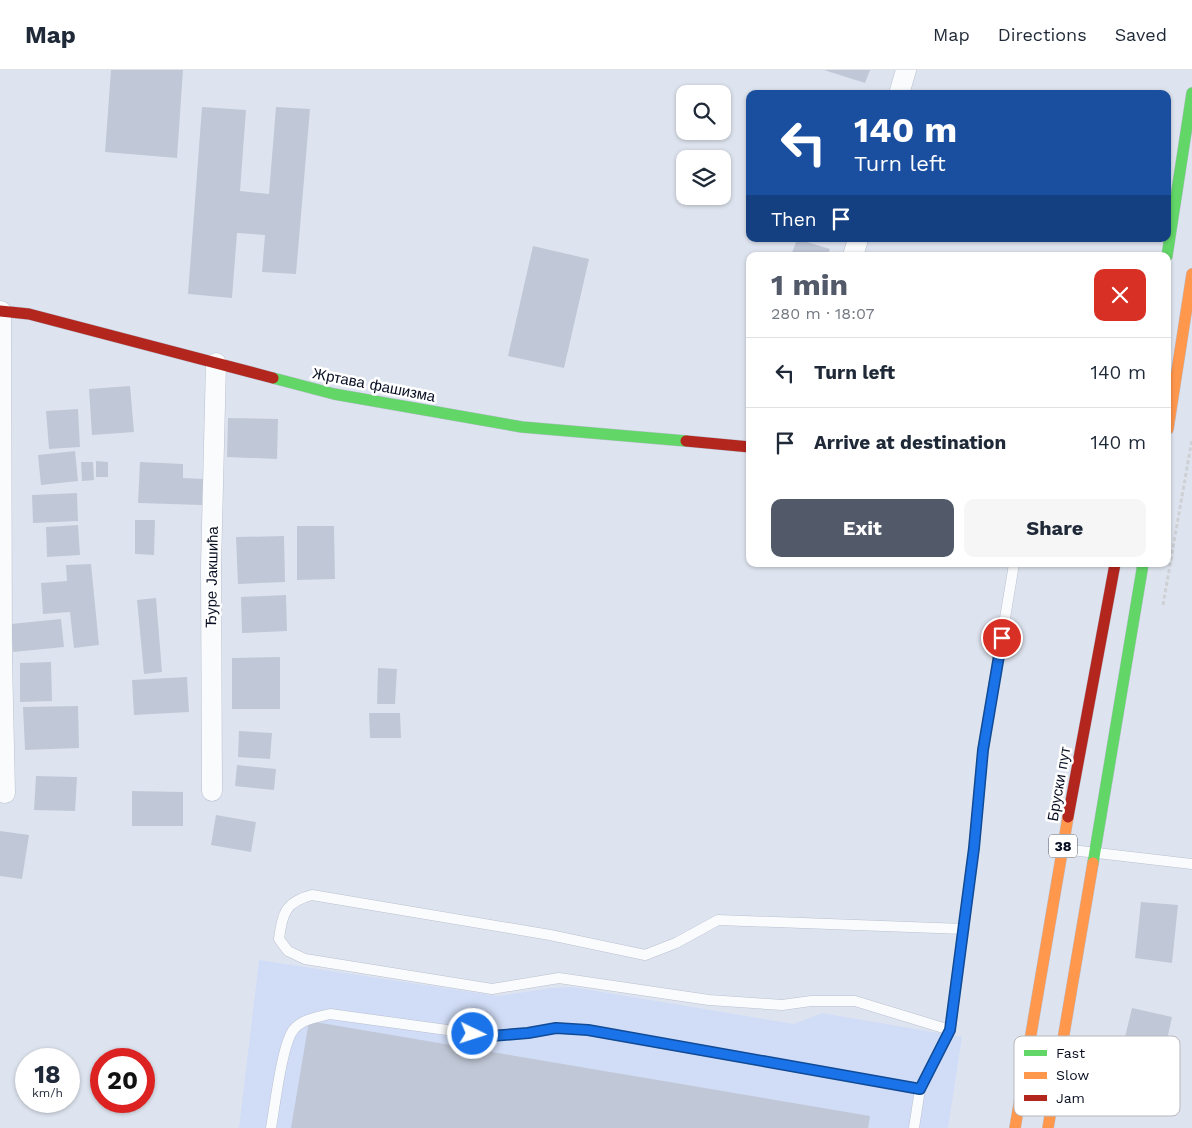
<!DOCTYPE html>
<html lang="en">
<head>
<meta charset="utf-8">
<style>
	body { margin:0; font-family:"Work Sans",sans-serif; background:#f6f6f7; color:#1f2937; height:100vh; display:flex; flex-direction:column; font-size:19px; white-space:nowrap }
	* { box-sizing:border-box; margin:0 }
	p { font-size:16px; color:#747a83 }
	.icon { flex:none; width:28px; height:28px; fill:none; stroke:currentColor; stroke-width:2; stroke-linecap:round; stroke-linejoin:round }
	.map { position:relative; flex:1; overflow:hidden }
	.drawer { position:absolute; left:746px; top:182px; width:425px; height:315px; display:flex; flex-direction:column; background:#fff; border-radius:10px; box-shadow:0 1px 4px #0004 }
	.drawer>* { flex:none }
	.hud { position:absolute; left:746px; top:20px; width:425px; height:152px; border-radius:10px; box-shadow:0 1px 4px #0004; background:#1a4fa0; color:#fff; overflow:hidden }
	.fabs { position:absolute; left:676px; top:15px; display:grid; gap:10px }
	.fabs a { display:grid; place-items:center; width:55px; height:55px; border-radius:10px; background:#fff; box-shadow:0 1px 4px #0004; font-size:25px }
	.speed { position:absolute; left:15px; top:978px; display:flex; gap:10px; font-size:25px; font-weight:700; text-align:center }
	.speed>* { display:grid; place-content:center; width:65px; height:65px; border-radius:50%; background:#fff; box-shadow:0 1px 4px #0004; line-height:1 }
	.speed small { font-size:12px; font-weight:400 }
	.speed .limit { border:8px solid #d22; background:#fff; color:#111 }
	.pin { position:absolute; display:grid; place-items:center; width:42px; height:42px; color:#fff; margin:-21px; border:2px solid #fff; border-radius:50%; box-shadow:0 1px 5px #0007 }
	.me { position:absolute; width:55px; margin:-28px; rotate:94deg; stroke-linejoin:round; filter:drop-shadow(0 0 4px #0008) }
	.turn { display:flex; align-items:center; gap:18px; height:105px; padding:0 25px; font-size:22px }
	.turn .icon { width:65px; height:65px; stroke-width:2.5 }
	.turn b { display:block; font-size:35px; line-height:42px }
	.then { display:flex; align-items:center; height:48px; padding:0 25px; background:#0003; gap:10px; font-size:19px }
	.round { display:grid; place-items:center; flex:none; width:52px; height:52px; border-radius:10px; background:#f6f6f7 }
	.headline { display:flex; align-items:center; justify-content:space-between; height:85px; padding:0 25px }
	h1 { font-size:30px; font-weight:700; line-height:38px; color:#525969 }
	.button { display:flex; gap:10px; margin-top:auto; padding:10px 25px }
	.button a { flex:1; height:58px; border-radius:10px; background:#525969; color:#fff; font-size:20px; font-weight:700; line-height:58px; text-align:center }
	.button a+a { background:#f6f6f7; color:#1f2937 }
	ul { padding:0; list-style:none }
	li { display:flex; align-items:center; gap:15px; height:70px; padding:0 25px; border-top:1px solid #e0e1e3 }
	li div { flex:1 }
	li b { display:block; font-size:19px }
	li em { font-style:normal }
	header { display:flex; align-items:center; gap:30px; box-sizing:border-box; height:70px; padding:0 25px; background:#fff; border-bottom:1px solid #e0e1e3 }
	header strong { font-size:24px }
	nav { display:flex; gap:28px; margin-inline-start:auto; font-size:18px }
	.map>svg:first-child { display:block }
</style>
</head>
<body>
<header>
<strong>Map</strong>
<nav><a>Map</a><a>Directions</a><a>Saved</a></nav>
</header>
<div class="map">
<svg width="1192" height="1058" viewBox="0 0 1192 1058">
	<rect width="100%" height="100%" fill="#dee4ef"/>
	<path fill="#d1ddf7" d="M259,890L498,926L551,918L573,917L794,954L822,943L962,967L948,1058H239Z"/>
	<path fill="#c0c7d6" d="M111,0H183L177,88L105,82Z
		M824,0H870L865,13Z
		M202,37L246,40L240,121L269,124L276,37L310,39L296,204L262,202L265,165L237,163L232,228L188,224Z
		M797,169L830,179L827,186H791Z
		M533,176L589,189L564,298L508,286Z
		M130,316L134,362L92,365L89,319Z
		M78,339L80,377L49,379L46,341Z
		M228,348L278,349L277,389L227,387Z
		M75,381L78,411L41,415L38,385Z
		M96,391L108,392V407H96Z
		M81,392H93L94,410L82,411Z
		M140,392L183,394V408L203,409L202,435L138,433Z
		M77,423L78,451L33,453L32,425Z
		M135,450H155L154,485L135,484Z
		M78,455L80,485L47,487L46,457Z
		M297,456H334L335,509L297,510Z
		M284,466L285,512L238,514L236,467Z
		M91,494L99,575L74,578L70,542L43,544L41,513L67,511L66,495Z
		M286,525L287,561L242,563L241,527Z
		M156,528L162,602L144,604L137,530Z
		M61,549L64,577L13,582L11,554Z
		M280,587V639H232V588Z
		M51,592L52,631L20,632V593Z
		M378,598L397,599L395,634H377Z
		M187,607L189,642L134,645L132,610Z
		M78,636L79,678L25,680L23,637Z
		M369,643H400L401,668H370Z
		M239,661L272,663L270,689L238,687Z
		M237,695L276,699L274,720L235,716Z
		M36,706L77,707L75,741L34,740Z
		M132,721L183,722V756H132Z
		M216,745L256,752L251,782L211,775Z
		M0,761L29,765L22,809L0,806Z
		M1141,832L1178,835L1172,893L1135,888Z
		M1132,938L1172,947L1160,1002L1119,992Z
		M309,951L870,1046L868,1058H291Z"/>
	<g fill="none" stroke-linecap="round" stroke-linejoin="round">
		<defs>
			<path id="lane" d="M1063,779L1192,794
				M950,960L855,931H811L782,935L709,930L559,908L492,919L305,889L288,881L279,869C282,844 285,832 312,825L550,865L645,885L676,873L718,850L964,859
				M271,1058C275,1036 282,973 294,959C303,949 318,947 330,944L491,966L528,963L556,958L587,960L920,1019
				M914,1058L920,1019L950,960L974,778L983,680L1014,494"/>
			<path id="street" d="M899,24L906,0
				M853,186L858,169
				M1,241L2,588L5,723
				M212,721L211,497L216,293"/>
			<path id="fast" d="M1167,186L1192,23
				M273,308L334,324L522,357L686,371
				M1093,793L1143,494"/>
			<path id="slow" d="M1168,359L1192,204
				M1015,1058L1068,747
				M1048,1058L1093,793"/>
			<path id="jam" d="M0,241L29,244L273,308
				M686,371L750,377
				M1068,747L1115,494"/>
		</defs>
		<use href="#lane" stroke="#b9c0d0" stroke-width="11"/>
		<use href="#street" stroke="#b9c0d0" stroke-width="21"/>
		<use href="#fast" stroke="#b9c0d0" stroke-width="12"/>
		<use href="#slow" stroke="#b9c0d0" stroke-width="12"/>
		<use href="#jam" stroke="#b9c0d0" stroke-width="12"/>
		<path stroke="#ced0d4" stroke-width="3" stroke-dasharray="4 2.5" stroke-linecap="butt" d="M1163,535L1192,369"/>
		<use href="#lane" stroke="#fafbfd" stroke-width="10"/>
		<use href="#street" stroke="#fafbfd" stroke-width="20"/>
		<use href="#fast" stroke="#63d668" stroke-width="11"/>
		<use href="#slow" stroke="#ff974d" stroke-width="11"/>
		<use href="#jam" stroke="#b3261e" stroke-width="11"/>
	</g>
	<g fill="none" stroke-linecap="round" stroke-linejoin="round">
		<defs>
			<path id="route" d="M473,964L491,966L528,963L556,958L588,960L920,1019L950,960L974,778L983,680L1002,568"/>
		</defs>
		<use href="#route" stroke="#114b97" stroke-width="12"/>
		<use href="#route" stroke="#1a73e8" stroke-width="9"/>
	</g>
	<g text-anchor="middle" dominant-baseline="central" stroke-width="5" stroke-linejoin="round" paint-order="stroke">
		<rect fill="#fff" stroke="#515664" stroke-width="1" x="1049" y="764.5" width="28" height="23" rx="4"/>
		<g font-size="14" font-weight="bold" fill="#070e21">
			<text x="1063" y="776">38</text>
		</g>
		<g font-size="15" fill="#070e21" stroke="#fff">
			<text transform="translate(374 315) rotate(11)">Жртава фашизма</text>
			<text transform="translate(212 507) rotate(-89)">Ђуре Јакшића</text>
			<text transform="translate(1059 714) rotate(-80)">Бруски пут</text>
		</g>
	</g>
	<rect x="1014" y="966" width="166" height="80" rx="8" fill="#fff" stroke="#b5b7bc" stroke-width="1"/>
	<rect x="1024" y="980" width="23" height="6" fill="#63d668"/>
	<rect x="1024" y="1002" width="23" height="7" fill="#ff974d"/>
	<rect x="1024" y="1025" width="23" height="6" fill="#b3261e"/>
	<g font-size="14" fill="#070e21">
		<text x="1056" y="988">Fast</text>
		<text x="1056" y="1010">Slow</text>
		<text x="1056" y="1033">Jam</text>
	</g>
</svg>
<div class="fabs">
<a><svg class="icon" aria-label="search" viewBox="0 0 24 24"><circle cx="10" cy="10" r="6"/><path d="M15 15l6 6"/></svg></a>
<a><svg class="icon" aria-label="layers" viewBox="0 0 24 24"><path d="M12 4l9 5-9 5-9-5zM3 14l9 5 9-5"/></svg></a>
</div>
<div class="speed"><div>18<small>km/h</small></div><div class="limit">20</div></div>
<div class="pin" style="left:1002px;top:568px;background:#d93025"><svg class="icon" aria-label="arrive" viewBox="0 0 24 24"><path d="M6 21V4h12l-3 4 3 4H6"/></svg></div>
<svg class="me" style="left:473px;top:964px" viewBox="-20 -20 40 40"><circle r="17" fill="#1a73e8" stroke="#fff" stroke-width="3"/><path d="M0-11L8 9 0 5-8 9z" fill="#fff"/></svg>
<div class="hud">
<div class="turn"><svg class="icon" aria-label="left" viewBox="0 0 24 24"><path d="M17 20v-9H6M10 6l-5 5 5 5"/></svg><div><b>140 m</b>Turn left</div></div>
<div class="then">Then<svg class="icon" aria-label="arrive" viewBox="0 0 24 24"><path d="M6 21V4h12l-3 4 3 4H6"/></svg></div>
</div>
<section class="drawer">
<div class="headline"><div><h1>1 min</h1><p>280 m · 18:07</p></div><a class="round" style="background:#d93025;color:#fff"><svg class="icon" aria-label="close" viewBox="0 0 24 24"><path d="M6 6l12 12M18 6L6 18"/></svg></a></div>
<ul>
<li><svg class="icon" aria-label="left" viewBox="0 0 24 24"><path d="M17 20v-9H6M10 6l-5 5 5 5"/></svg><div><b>Turn left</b></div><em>140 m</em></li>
<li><svg class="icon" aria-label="arrive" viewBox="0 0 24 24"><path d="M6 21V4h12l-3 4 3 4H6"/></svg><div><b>Arrive at destination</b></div><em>140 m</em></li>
</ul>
<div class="button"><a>Exit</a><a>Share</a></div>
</section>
</div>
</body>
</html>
